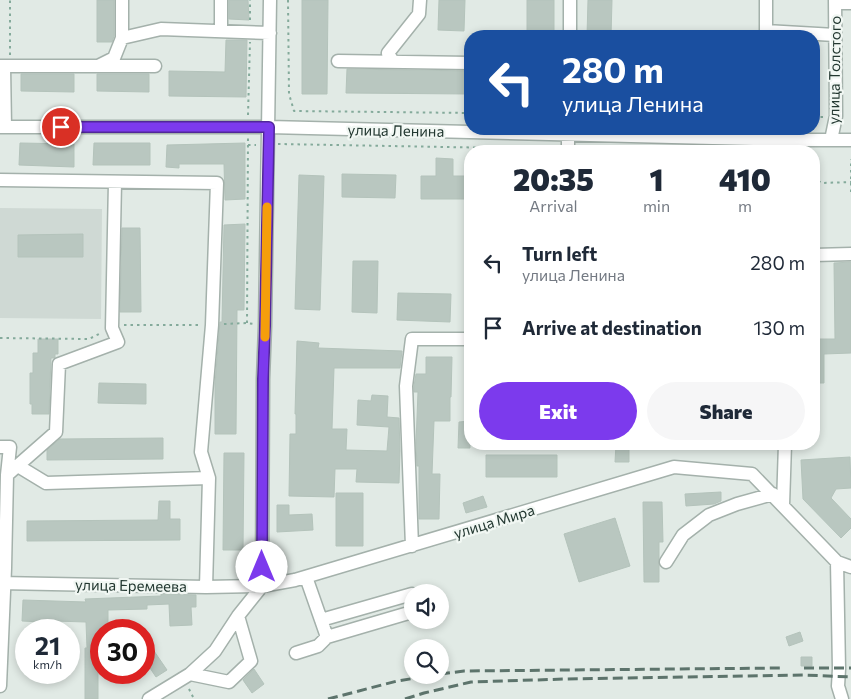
<!DOCTYPE html>
<html lang="en">
<head>
<meta charset="utf-8">
<style>
	body { margin:0; font-family:Commissioner,sans-serif; background:#f6f6f7; color:#1f2937; height:100vh; display:flex; flex-direction:column; font-size:19px; white-space:nowrap }
	* { box-sizing:border-box; margin:0 }
	p { font-size:16px; color:#747a83 }
	.icon { flex:none; width:28px; height:28px; fill:none; stroke:currentColor; stroke-width:2; stroke-linecap:round; stroke-linejoin:round }
	.map { position:relative; flex:1; overflow:hidden }
	.side { position:absolute; left:464px; top:145px; width:356px; height:305px; display:flex; flex-direction:column; background:#fff; border-radius:20px; box-shadow:0 2px 8px #0003 }
	.side>* { flex:none }
	.hud { position:absolute; left:464px; top:30px; width:356px; height:105px; border-radius:20px; box-shadow:0 2px 8px #0003; background:#1a4fa0; color:#fff; overflow:hidden }
	.tools { position:absolute; left:404px; top:584px; display:grid; gap:10px }
	.tools a { display:grid; place-items:center; width:45px; height:45px; border-radius:50%; background:#fff; box-shadow:0 2px 8px #0003; font-size:25px }
	.speed { position:absolute; left:15px; top:619px; display:flex; gap:10px; font-size:25px; font-weight:700; text-align:center }
	.speed>* { display:grid; place-content:center; width:65px; height:65px; border-radius:50%; background:#fff; box-shadow:0 2px 8px #0003; line-height:1 }
	.speed small { font-size:12px; font-weight:400 }
	.speed .limit { border:8px solid #d22; background:#fff; color:#111 }
	.pin { position:absolute; display:grid; place-items:center; width:42px; height:42px; color:#fff; margin:-21px; border:2px solid #fff; border-radius:50%; box-shadow:0 1px 5px #0007 }
	.me { position:absolute; width:55px; margin:-28px; rotate:0deg; stroke-linejoin:round; filter:drop-shadow(0 0 4px #0008) }
	.turn { display:flex; align-items:center; gap:18px; height:105px; padding:0 15px; font-size:22px }
	.turn .icon { width:65px; height:65px; stroke-width:2.5 }
	.turn b { display:block; font-size:35px; line-height:42px }
	.eta { display:flex; justify-content:space-evenly; align-items:center; height:85px; text-align:center }
	.eta b { font-size:30px; font-weight:800; line-height:35px }
	.cta { display:flex; gap:10px; margin-top:auto; padding:10px 15px }
	.cta a { flex:1; height:58px; border-radius:30px; background:#7c3aed; color:#fff; font-size:20px; font-weight:800; line-height:58px; text-align:center }
	.cta a+a { background:#f6f6f7; color:#1f2937 }
	ul { padding:0; list-style:none }
	li { display:flex; align-items:center; gap:15px; height:65px; padding:0 15px }
	li div { flex:1 }
	li b { display:block; font-size:19px }
	li em { font-style:normal }
	.map>svg:first-child { display:block }
</style>
</head>
<body>
<div class="map">
<svg width="851" height="699" viewBox="0 0 851 699">
	<rect width="100%" height="100%" fill="#e1eae5"/>
	<path fill="#cfd9d4" d="M0,208L102,209L101,319L0,318Z"/>
	<path fill="#b9c7c0" stroke="#b4c3bb" d="M97,0H114V36L112,42H97Z
		M229,0H248L249,20L229,19Z
		M302,0H328L327,94H302Z
		M439,0H465L464,31L438,30Z
		M527,0H554V36H527Z
		M588,0H612L611,36H587Z
		M226,40H247L246,97L169,96V71L225,72Z
		M347,69L470,71V94L346,93Z
		M21,74H74V92L21,91Z
		M97,74H149V92L97,91Z
		M20,143L74,144V167L19,165Z
		M94,143H150V165H93Z
		M245,143V199L225,200L224,164H179V168L166,167L167,145Z
		M436,158L453,159V176H470V199H421V176H436Z
		M342,174L396,175L395,198L342,197Z
		M299,175L324,176L320,310L295,309Z
		M245,224L244,310H237L236,434H215V384L220,322H222L224,225Z
		M122,228H140L141,312H120Z
		M83,234V257H18V235Z
		M353,261H378L377,313L352,312Z
		M851,262V353L824,354V383H814V339H835L834,263Z
		M398,293L451,294L450,322L397,320Z
		M38,339H58V354H55V358H51L49,414H32V404H30V373H33V353H38Z
		M297,341L319,343L318,348L402,351L400,368H334L332,429H347L346,450L387,451L389,427L357,425L358,400L371,401L372,395L388,396L387,417L399,418L400,451L399,483L356,482L357,469H335L334,497L289,496L290,434H296V414H295Z
		M426,357H452L451,397H450V421H434L432,474H440L439,519H419V466H417L416,443L418,392H414V386L416,374H426Z
		M99,383L146,384V404L98,403Z
		M470,421V448H458L459,422Z
		M163,438V459L47,460V450L60,439Z
		M616,444H629V462H615Z
		M224,453H244L243,550H223Z
		M486,455H557V477H486Z
		M850,457L851,488L836,489L831,498L851,519V528L841,538L803,499L801,460Z
		M721,492V501L714,504L686,506L685,494Z
		M336,493H363V546H336Z
		M483,496L487,507L466,513L463,503Z
		M159,501H170V519H180V540L27,541V521L158,520Z
		M643,502H662L663,542H659V582H644Z
		M277,505H289V515L312,514L313,530L277,532Z
		M615,518L630,566L579,582L564,534Z
		M161,594L196,595V607H191L192,625L170,626L169,604L147,605V609L108,610V630H101V637H98V699H85V648H87L86,622L54,621V628H41V622L22,621L23,600L86,602L85,599L161,596Z
		M800,632L803,641L789,646L786,637Z
		M154,651L167,670L156,677L144,659V657Z
		M801,657H812V666H801Z
		M254,669L264,684L252,693L243,680Z"/>
	<g fill="none" stroke-linecap="round" stroke-linejoin="round">
		<defs>
			<path id="minor" d="M122,0V38
				M570,0V36
				M766,0V31L835,35
				M835,3H851
				M221,31V0
				M338,61L470,63
				M393,62L388,53L419,14L420,0
				M0,66H4L5,127
				M4,66H155
				M98,66L114,58L122,38L161,29L270,33
				M0,127H269L794,140H851
				M831,140L836,116L835,0
				M568,151V129
				M0,180L217,183L212,325L201,452L209,478L206,587
				M814,255L851,254
				M0,447H10L7,475L5,568L0,686
				M18,466L46,483L209,478
				M7,475L56,432L59,364L118,342L112,328L115,182
				M783,505L785,444
				M412,546L406,386L412,339H470
				M666,562L683,535L709,515L737,504L773,494
				M837,562L839,669L838,686L842,699
				M306,577L327,637L412,612
				M0,583L206,587L262,586L295,580L674,467L752,474L837,562L851,567
				M262,586L263,379L265,326L270,0
				M321,620L412,594
				M296,653L318,646L327,637
				M190,674L229,682L251,661L238,616
				M149,699L190,674L215,651L238,616L262,586"/>
		</defs>
		<use href="#minor" stroke="#a4b1ab" stroke-width="15"/>
		<path stroke="#84aa9b" stroke-width="2" stroke-dasharray="2.5 4" stroke-linecap="butt" d="M288,0L289,94L294,111L470,113
			M250,20V0
			M10,55V0
			M248,115L250,42
			M814,117H824
			M278,144L558,149
			M248,145H256
			M580,149L705,150
			M814,176L821,183L851,182
			M851,192V159
			M247,323L248,137
			M224,324L247,323L254,324
			M124,325H200
			M0,338L89,339L101,333
			M189,689L194,699"/>
		<use href="#minor" stroke="#fff" stroke-width="12"/>
		<path stroke="#5d746c" stroke-width="3" stroke-dasharray="10 5" stroke-linecap="butt" d="M804,668H851
			M440,674L464,671L781,668
			M328,699L397,681L435,675
			M405,699L424,693L471,682L566,679L803,675L851,677"/>
	</g>
	<g fill="none" stroke-linecap="round" stroke-linejoin="round">
		<defs>
			<path id="route" d="M61,127H269L265,326L263,379L262,567"/>
		</defs>
		<use href="#route" stroke="#51269a" stroke-width="12"/>
		<use href="#route" stroke="#7c3aed" stroke-width="9"/>
		<path stroke="#f59e0b" stroke-width="9" d="M265,337L267,207"/>
	</g>
	<g text-anchor="middle" dominant-baseline="central" stroke-width="4.5" stroke-linejoin="round" paint-order="stroke">
		<g font-size="15" fill="#233831" stroke="#f1f7f3">
			<text transform="translate(834 70) rotate(-89)">улица Толстого</text>
			<text transform="translate(396 130) rotate(1)">улица Ленина</text>
			<text transform="translate(494 521) rotate(-17)">улица Мира</text>
			<text transform="translate(131 585) rotate(1)">улица Еремеева</text>
		</g>
	</g>
</svg>
<div class="tools">
<a><svg class="icon" aria-label="sound" viewBox="0 0 24 24"><path d="M4 9h4l5-4v14l-5-4H4zM17 9q2 3 0 6"/></svg></a>
<a><svg class="icon" aria-label="search" viewBox="0 0 24 24"><circle cx="10" cy="10" r="6"/><path d="M15 15l6 6"/></svg></a>
</div>
<div class="speed"><div>21<small>km/h</small></div><div class="limit">30</div></div>
<div class="pin" style="left:61px;top:127px;background:#d93025"><svg class="icon" aria-label="arrive" viewBox="0 0 24 24"><path d="M6 21V4h12l-3 4 3 4H6"/></svg></div>
<svg class="me" style="left:262px;top:567px" viewBox="-20 -20 40 40"><circle r="19" fill="#fff"/><path d="M0-13L10 11 0 6-10 11z" fill="#7c3aed"/></svg>
<div class="hud">
<div class="turn"><svg class="icon" aria-label="left" viewBox="0 0 24 24"><path d="M17 20v-9H6M10 6l-5 5 5 5"/></svg><div><b>280 m</b>улица Ленина</div></div>
</div>
<section class="side">
<div class="eta">
<div><b>20:35</b><p>Arrival</p></div>
<div><b>1</b><p>min</p></div>
<div><b>410</b><p>m</p></div>
</div>
<ul>
<li><svg class="icon" aria-label="left" viewBox="0 0 24 24"><path d="M17 20v-9H6M10 6l-5 5 5 5"/></svg><div><b>Turn left</b><p>улица Ленина</p></div><em>280 m</em></li>
<li><svg class="icon" aria-label="arrive" viewBox="0 0 24 24"><path d="M6 21V4h12l-3 4 3 4H6"/></svg><div><b>Arrive at destination</b></div><em>130 m</em></li>
</ul>
<div class="cta"><a>Exit</a><a>Share</a></div>
</section>
</div>
</body>
</html>
